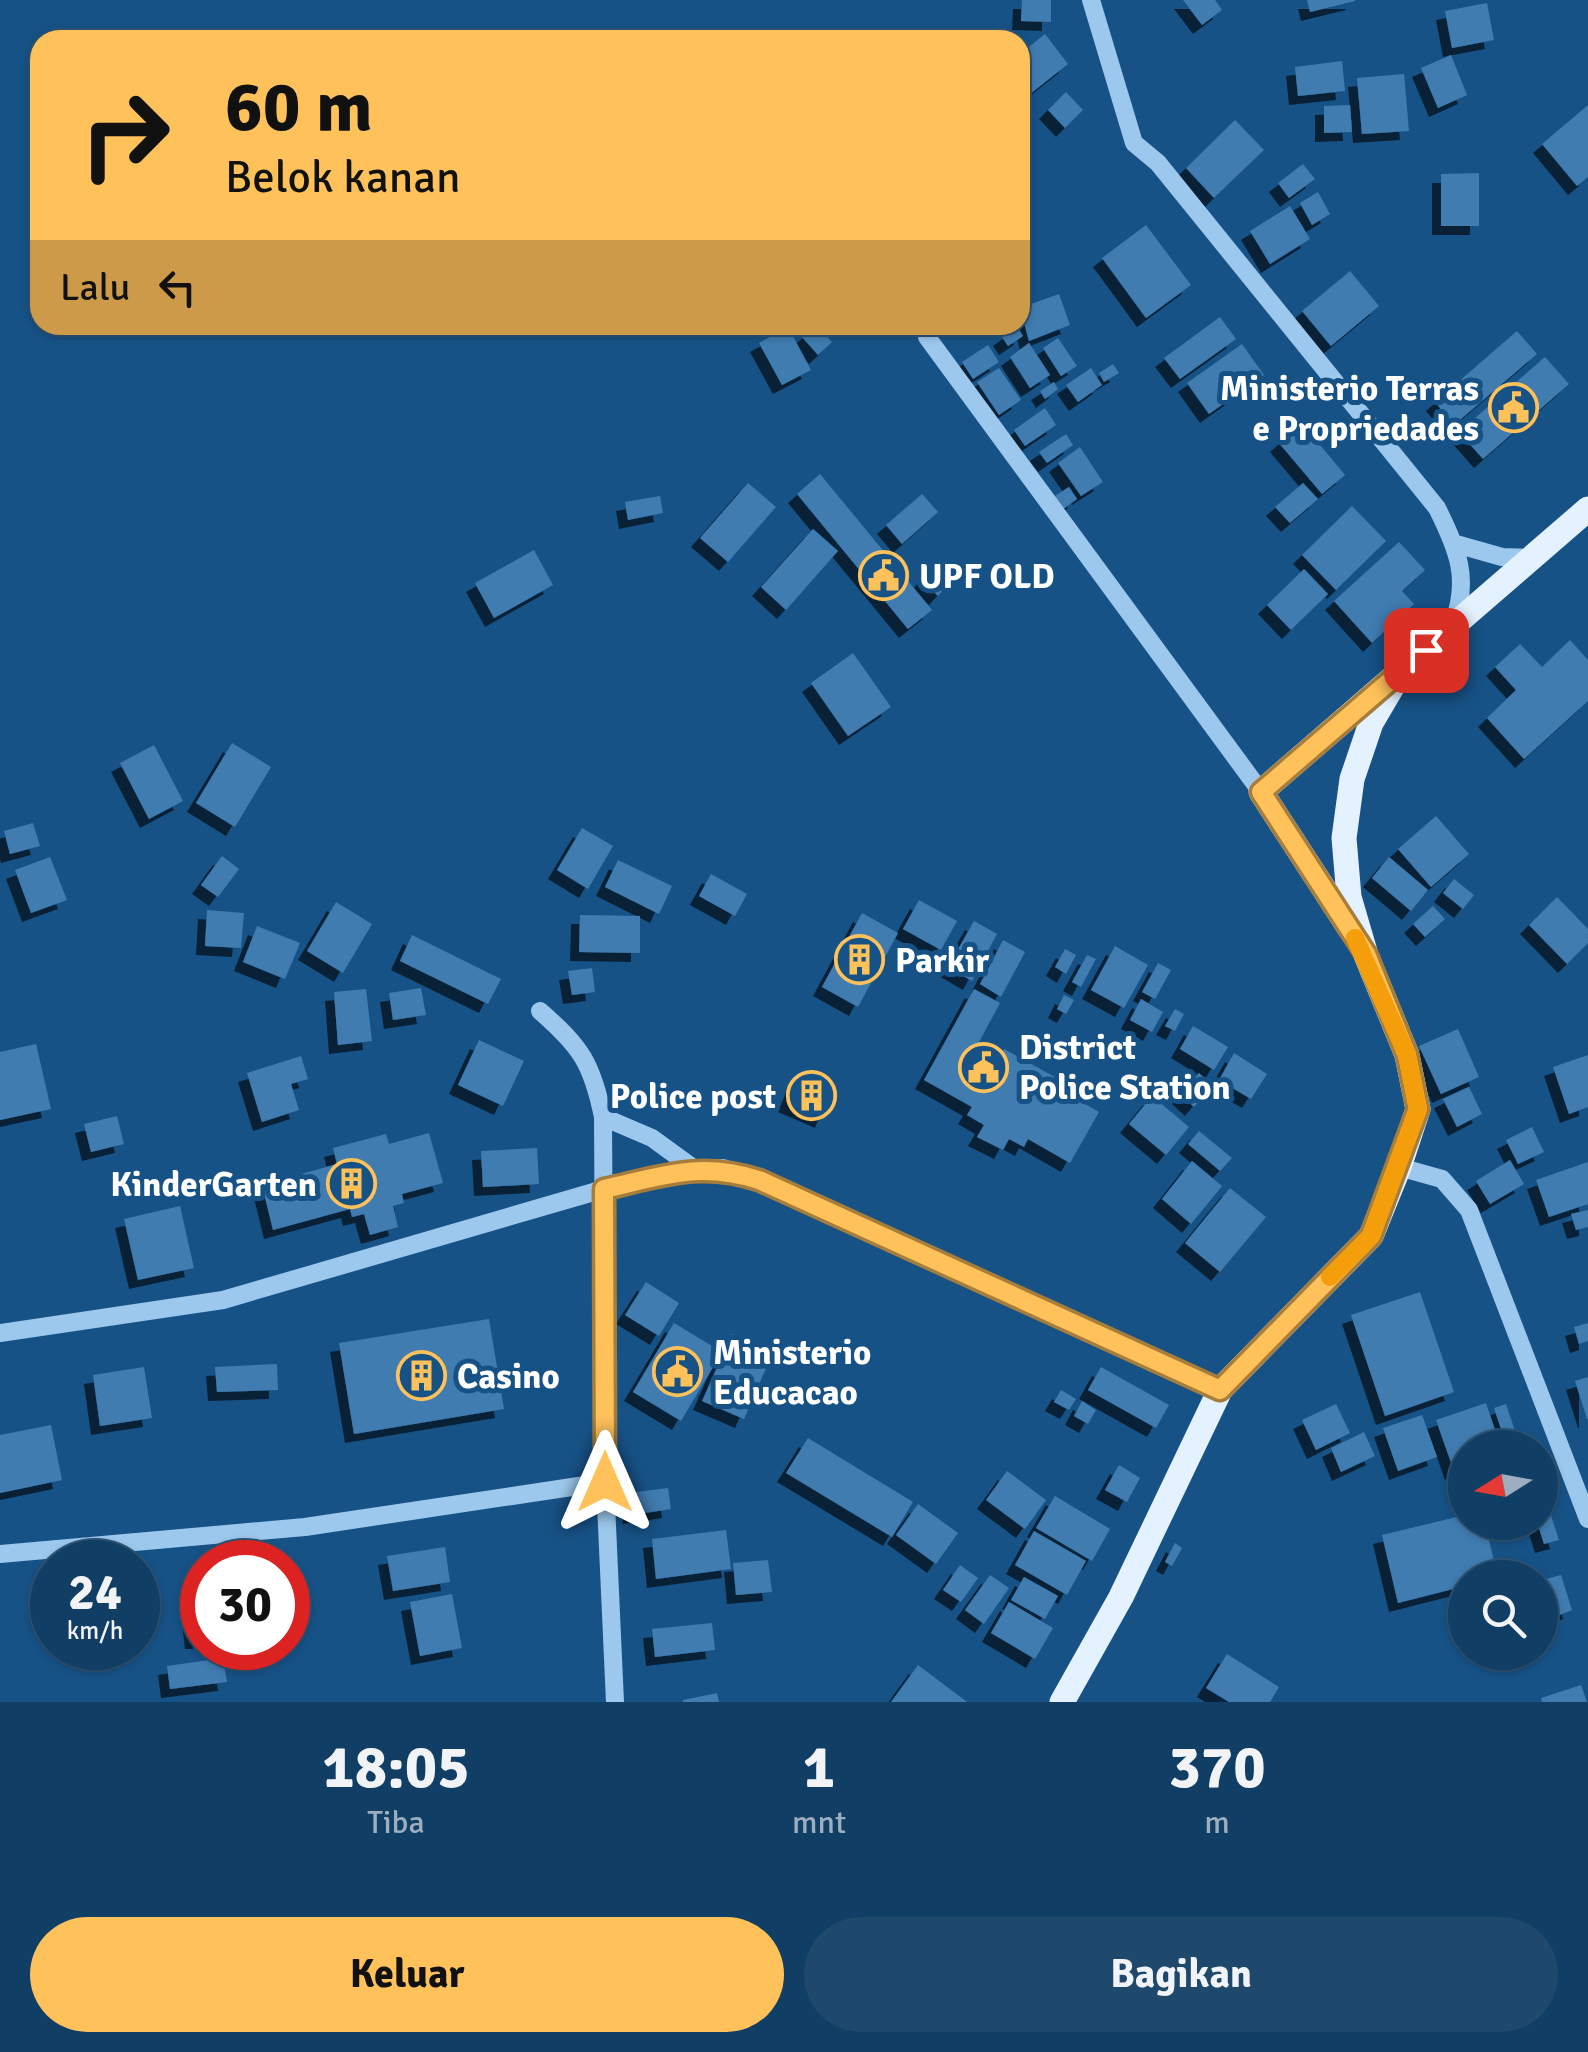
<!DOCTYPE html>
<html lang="id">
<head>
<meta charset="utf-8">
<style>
	body { margin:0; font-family:Signika,sans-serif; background:#1e496d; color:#f1f3f6; height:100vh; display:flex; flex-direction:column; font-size:38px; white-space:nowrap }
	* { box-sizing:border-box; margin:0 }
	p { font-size:32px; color:#9caebf }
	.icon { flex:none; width:55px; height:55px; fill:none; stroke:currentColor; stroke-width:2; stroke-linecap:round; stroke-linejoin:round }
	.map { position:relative; height:1702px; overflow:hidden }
	.panel { display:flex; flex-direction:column; background:#113e64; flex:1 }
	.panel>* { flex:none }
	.top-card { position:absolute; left:30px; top:30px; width:1000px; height:305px; border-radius:30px; box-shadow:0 2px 8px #0004,0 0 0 2px #305778; background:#ffc15a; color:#111; overflow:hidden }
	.needle { width:65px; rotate:259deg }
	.buttons { position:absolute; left:1448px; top:1430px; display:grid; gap:20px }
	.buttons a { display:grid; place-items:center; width:110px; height:110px; border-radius:50%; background:#113e64; box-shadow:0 2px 8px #0004,0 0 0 2px #305778; font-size:50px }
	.speed { position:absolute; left:30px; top:1540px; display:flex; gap:20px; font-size:50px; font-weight:700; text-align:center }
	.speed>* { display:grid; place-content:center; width:130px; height:130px; border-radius:50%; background:#113e64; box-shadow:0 2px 8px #0004,0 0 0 2px #305778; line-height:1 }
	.speed small { font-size:25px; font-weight:400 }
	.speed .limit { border:15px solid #d22; background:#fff; color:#111 }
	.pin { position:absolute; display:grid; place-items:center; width:85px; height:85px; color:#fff; margin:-42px; border-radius:20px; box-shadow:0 5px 15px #0006 }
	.me { position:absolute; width:110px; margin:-55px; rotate:0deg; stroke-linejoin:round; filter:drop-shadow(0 0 8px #0008) }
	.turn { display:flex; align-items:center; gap:35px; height:210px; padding:0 30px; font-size:45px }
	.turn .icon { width:130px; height:130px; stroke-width:2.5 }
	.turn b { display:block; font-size:70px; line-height:85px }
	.then { display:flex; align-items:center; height:95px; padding:0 30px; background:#0003; gap:20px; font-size:38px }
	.eta { display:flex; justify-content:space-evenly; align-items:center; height:170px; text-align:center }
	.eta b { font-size:60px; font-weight:700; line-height:70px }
	.cta { display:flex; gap:20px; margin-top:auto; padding:20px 30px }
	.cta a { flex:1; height:115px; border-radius:60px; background:#ffc15a; color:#111; font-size:40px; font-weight:700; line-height:115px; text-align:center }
	.cta a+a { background:#1e496d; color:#f1f3f6 }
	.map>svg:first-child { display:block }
</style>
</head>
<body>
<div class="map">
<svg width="1588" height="1702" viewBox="0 0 1588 1702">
	<defs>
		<filter id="shadow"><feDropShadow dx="-9" dy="9" stdDeviation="0" flood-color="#0009"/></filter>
	</defs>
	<rect width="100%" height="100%" fill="#175286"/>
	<path fill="#3f7cb0" filter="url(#shadow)" d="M1022,0H1051V22L1021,21Z
		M1183,0H1215L1222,10L1202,25Z
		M1307,0H1355V1L1310,12Z
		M1487,3L1494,40L1452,48L1445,11Z
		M1045,34L1068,64L1020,102V54Z
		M1451,55L1467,95L1438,108L1421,68Z
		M1342,61L1345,91L1298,96L1295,67Z
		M1404,74L1409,131L1362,134L1357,78Z
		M1066,92L1083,110L1065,128L1048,110Z
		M1350,105L1352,132L1324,133V106Z
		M1588,105V177L1577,186L1542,144Z
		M1235,120L1264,150L1214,198L1186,168Z
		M1303,164L1315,179L1289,198L1278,183Z
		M1479,173V226H1441V174Z
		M1318,192L1330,214L1312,225L1300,203Z
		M1290,206L1310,239L1270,264L1250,231Z
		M1146,225L1191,285L1146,318L1102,258Z
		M1350,271L1379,306L1331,346L1302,311Z
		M1059,294L1070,325L1029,341L1020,308Z
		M1220,317L1236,339L1180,379L1164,358Z
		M817,325L832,342L818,355L802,337Z
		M1017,326L1023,336L1008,346L1002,337Z
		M788,327L811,370L782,385L759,343Z
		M1517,331L1537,354L1454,425L1435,402Z
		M1058,338L1077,366L1061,376L1043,348Z
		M1029,343L1050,375L1030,388L1010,357Z
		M1242,344L1264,375L1209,414L1187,383Z
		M988,345L999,362L973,379L962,362Z
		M1545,357L1569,384L1483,459L1459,432Z
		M1113,364L1119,373L1104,382L1099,373Z
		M999,368L1021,400L999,415L977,382Z
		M1091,368L1102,385L1078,402L1066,385Z
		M1054,382L1058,389L1045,399L1040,391Z
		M1045,408L1056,425L1025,446L1014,430Z
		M1302,423L1345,475L1322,494L1279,443Z
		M1066,434L1073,445L1047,463L1039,452Z
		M1080,447L1103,482L1081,496L1058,463Z
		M820,474L932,610L908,629L797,494Z
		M748,483L776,507L728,562L700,538Z
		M1303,483L1318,499L1290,523L1275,507Z
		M1069,487L1077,499L1062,510L1053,497Z
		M922,494L938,512L902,544L886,525Z
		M660,496L663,513L628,520L625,502Z
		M1352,506L1386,541L1336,590L1302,555Z
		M813,529L838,551L786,610L761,587Z
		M1399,542L1425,570L1402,591L1414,604L1372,643L1334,601Z
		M534,550L553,585L494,618L475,583Z
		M1304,569L1328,594L1291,630L1267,605Z
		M930,571L947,586L938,596L921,581Z
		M1570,640L1588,660V701L1524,759L1487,718L1516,690L1495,667L1520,644L1542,667Z
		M853,653L891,707L848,736L811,683Z
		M232,743L271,767L235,827L196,803Z
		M154,745L183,801L149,819L120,763Z
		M1436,816L1469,854L1431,887L1398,849Z
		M33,823L40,846L10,854L4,831Z
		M582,828L613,846L588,889L557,870Z
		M222,856L239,869L218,897L201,885Z
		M50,857L67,900L31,913L15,870Z
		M1389,857L1428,890L1411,911L1372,878Z
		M618,860L672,886L659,914L605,887Z
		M711,874L747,894L735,916L699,896Z
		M1454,879L1474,895L1463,909L1443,893Z
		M1557,897L1588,929V943L1567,964L1529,925Z
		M919,900L957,921L941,950L903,929Z
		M336,902L372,924L343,973L307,951Z
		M1433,906L1445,919L1425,937L1413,924Z
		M207,910L244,913L241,948L205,946Z
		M862,913L898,933L858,1007L822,987Z
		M580,915L640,916V953L579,952Z
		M974,921L997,934L972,981L948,967Z
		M257,926L300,943L285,979L243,962Z
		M412,935L501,979L488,1004L400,961Z
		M1003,940L1025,952L1001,997L980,984Z
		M1115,946L1148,965L1124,1008L1091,990Z
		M1065,949L1076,955L1066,974L1055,967Z
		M1087,955L1096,959L1081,987L1072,982Z
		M1158,963L1171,970L1155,999L1142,992Z
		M592,968L595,992L572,995L568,971Z
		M421,988L426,1015L393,1020L389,993Z
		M366,989L372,1041L338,1045L334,992Z
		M974,989L1000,1003L979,1042L1001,1054L1004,1049L1062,1081L1057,1088L1099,1112L1070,1163L1028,1139L1024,1147L1009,1139L1003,1150L977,1137L984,1125L967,1115L972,1107L924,1080Z
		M1064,995L1074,1000L1066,1014L1057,1009Z
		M1141,999L1163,1012L1152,1032L1130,1020Z
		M1175,1009L1184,1014L1175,1031L1165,1026Z
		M1193,1026L1228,1047L1214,1070L1180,1049Z
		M1458,1029L1479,1077L1441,1094L1419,1046Z
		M479,1040L524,1061L503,1106L458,1085Z
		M36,1044L51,1109L0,1120V1052Z
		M1234,1053L1267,1074L1251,1099L1219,1080Z
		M1588,1055V1107L1569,1114L1553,1067Z
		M301,1056L308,1079L291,1084L299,1110L262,1122L247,1073Z
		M799,1073L836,1088L824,1119L787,1103Z
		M1199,1073L1212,1085L1194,1107L1181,1095Z
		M1469,1087L1482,1114L1457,1127L1443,1099Z
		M1152,1096L1189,1127L1166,1155L1129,1124Z
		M117,1116L124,1144L91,1152L84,1124Z
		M1532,1127L1544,1152L1518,1164L1506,1140Z
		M1199,1131L1232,1158L1220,1171L1188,1144Z
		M429,1133L443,1183L402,1194L404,1203L393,1206L398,1227L370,1235L364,1214L352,1217L350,1209L273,1230L262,1185L337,1164L333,1148L386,1134L389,1144Z
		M537,1148L539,1184L483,1187L481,1151Z
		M1510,1160L1524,1184L1490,1204L1476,1181Z
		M1192,1161L1222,1186L1191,1224L1162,1199Z
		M1588,1162V1204L1549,1217L1536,1180Z
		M1230,1188L1266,1217L1220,1272L1185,1243Z
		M180,1206L194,1268L138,1280L124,1219Z
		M1588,1210V1227L1576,1230L1571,1214Z
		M646,1282L679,1303L659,1336L625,1315Z
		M1420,1292L1454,1392L1385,1416L1351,1315Z
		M489,1319L504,1409L354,1434L339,1343Z
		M674,1323L722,1352L681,1421L633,1392Z
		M1588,1323V1341L1579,1344L1574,1327Z
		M732,1334L773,1352L744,1419L702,1401Z
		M277,1364L278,1390L217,1392L215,1367Z
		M144,1367L152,1418L100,1426L93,1375Z
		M1101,1367L1169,1405L1156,1428L1088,1390Z
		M1588,1377V1419H1587L1575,1381Z
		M1061,1390L1076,1399L1069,1410L1054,1402Z
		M1082,1401L1096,1410L1088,1424L1074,1416Z
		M1486,1403L1501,1448H1465V1468L1454,1471L1436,1420Z
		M1336,1404L1350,1433L1316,1450L1302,1420Z
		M1506,1404L1516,1434L1504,1438L1494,1408Z
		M1422,1415L1437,1457L1398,1471L1383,1428Z
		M51,1425L62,1480L0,1493V1435Z
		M1364,1432L1375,1456L1341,1472L1331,1448Z
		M808,1438L913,1502L892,1537L786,1473Z
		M1119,1465L1140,1478L1127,1502L1105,1490Z
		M1007,1471L1046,1500L1025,1529L986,1500Z
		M668,1488L671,1509L632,1515L629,1493Z
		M1055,1496L1110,1529L1092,1561L1036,1528Z
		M1547,1503L1559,1540L1544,1544L1537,1522L1540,1506Z
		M918,1504L958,1533L936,1564L896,1535Z
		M1465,1515V1522H1473L1476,1535L1487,1532L1494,1561L1485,1563L1488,1578H1465V1586L1398,1603L1382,1535Z
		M726,1530L731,1569L656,1579L652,1539Z
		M1034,1531L1086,1561L1067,1595L1015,1565Z
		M1175,1543L1182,1548L1172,1566L1165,1562Z
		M445,1547L450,1582L393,1591L387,1556Z
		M768,1560L772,1592L736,1595L733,1563Z
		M960,1565L978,1578L961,1602L943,1590Z
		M990,1575L1009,1588L984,1624L965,1610Z
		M1561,1575L1572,1610L1557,1616L1546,1579Z
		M1024,1577L1058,1596L1045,1619L1011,1600Z
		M288,1578H300V1644H288Z
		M1540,1582L1552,1616L1540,1620Z
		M452,1594L462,1648L420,1656L410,1602Z
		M1009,1602L1053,1628L1035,1659L991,1633Z
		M202,1605V1640H194L190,1606Z
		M712,1623L715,1650L655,1657L652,1629Z
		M1227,1654L1279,1687L1270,1702H1229L1206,1688Z
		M223,1658L227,1682L170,1689L167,1666Z
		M918,1665L967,1702H891Z
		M1581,1685L1587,1702H1542L1541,1698Z
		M717,1693L719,1702H683V1700Z"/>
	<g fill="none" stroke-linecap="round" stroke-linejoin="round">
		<path stroke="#9dc8ed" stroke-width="18" d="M1091,0L1134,143L1158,163L1437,508C1458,550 1470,579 1453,624
			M927,337L1261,792
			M1456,544L1502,557L1534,558
			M540,1011C581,1047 592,1063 603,1117L605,1482L615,1702
			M603,1117L652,1138L696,1170
			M1399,1167L1442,1179L1469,1210L1588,1519
			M0,1333L223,1300L604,1189L685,1171L723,1168L759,1180L1220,1390
			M0,1554L305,1527L605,1482"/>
		<path stroke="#e4f1ff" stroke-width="25" d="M1350,929L1261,792L1588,509
			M1062,1702L1121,1597L1220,1390L1371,1236L1399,1167L1418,1109L1407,1055L1366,955L1349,897L1344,838L1352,779L1371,723L1401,672"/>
	</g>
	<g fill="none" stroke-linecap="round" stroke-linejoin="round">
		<defs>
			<path id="route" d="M605,1482L604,1189C663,1176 699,1161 759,1180L1220,1390L1371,1236L1418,1109L1407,1055L1366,954L1261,792L1426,650"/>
		</defs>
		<use href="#route" stroke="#a67d3a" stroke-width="25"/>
		<use href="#route" stroke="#ffc15a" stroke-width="18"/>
		<path stroke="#f59e0b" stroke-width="18" d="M1330,1277L1371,1236L1418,1109L1407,1055L1355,938"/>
	</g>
	<defs>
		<symbol id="civic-ring" viewBox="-11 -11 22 22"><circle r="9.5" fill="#175286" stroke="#ffc15a" stroke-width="1.5"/><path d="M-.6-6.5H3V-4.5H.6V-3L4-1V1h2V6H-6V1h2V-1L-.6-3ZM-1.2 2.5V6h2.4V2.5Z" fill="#ffc15a"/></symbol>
		<symbol id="building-ring" viewBox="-11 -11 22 22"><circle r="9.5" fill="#175286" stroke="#ffc15a" stroke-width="1.5"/><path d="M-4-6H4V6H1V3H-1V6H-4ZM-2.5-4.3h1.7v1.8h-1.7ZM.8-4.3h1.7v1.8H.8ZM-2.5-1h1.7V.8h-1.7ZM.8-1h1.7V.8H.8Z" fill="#ffc15a"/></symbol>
	</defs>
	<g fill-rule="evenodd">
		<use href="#civic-ring" x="1486" y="380" width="55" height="55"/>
		<use href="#civic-ring" x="856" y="548" width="55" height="55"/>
		<use href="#building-ring" x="832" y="932" width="55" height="55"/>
		<use href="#civic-ring" x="956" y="1040" width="55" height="55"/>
		<use href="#building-ring" x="784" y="1068" width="55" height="55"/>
		<use href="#building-ring" x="324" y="1156" width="55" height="55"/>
		<use href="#civic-ring" x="650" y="1344" width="55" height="55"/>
		<use href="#building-ring" x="394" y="1348" width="55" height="55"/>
	</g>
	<g text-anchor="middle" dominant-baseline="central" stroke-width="10" stroke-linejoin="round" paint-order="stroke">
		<g font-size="35" font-weight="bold" fill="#fff" stroke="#175286" text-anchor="start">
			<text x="1479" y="388" text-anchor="end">Ministerio Terras<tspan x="1479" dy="40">e Propriedades</tspan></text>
			<text x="919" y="576">UPF OLD</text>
			<text x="895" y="960">Parkir</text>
			<text x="1019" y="1047">District<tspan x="1019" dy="40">Police Station</tspan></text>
			<text x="776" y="1096" text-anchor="end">Police post</text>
			<text x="317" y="1184" text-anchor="end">KinderGarten</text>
			<text x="713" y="1352">Ministerio<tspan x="713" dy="40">Educacao</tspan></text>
			<text x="457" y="1376">Casino</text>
		</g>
	</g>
</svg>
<div class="buttons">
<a><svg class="needle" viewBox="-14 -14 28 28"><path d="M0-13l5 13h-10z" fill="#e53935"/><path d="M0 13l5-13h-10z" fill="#9caebf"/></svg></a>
<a><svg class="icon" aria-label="search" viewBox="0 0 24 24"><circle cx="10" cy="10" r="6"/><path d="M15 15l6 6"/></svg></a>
</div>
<div class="speed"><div>24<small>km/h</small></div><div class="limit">30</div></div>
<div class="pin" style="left:1426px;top:650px;background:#d93025"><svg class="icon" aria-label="arrive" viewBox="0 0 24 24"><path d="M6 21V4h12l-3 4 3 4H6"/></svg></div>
<svg class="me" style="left:605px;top:1482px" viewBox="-20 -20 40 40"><path d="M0-17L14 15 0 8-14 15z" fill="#ffc15a" stroke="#fff" stroke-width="4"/></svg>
<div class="top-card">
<div class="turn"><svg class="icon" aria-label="right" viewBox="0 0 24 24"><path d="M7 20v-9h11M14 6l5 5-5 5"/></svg><div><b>60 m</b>Belok kanan</div></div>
<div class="then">Lalu<svg class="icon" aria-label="left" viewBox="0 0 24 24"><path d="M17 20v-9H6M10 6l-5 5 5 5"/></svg></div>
</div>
</div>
<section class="panel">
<div class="eta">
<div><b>18:05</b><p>Tiba</p></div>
<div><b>1</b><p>mnt</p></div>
<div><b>370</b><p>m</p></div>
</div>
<div class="cta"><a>Keluar</a><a>Bagikan</a></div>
</section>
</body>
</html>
